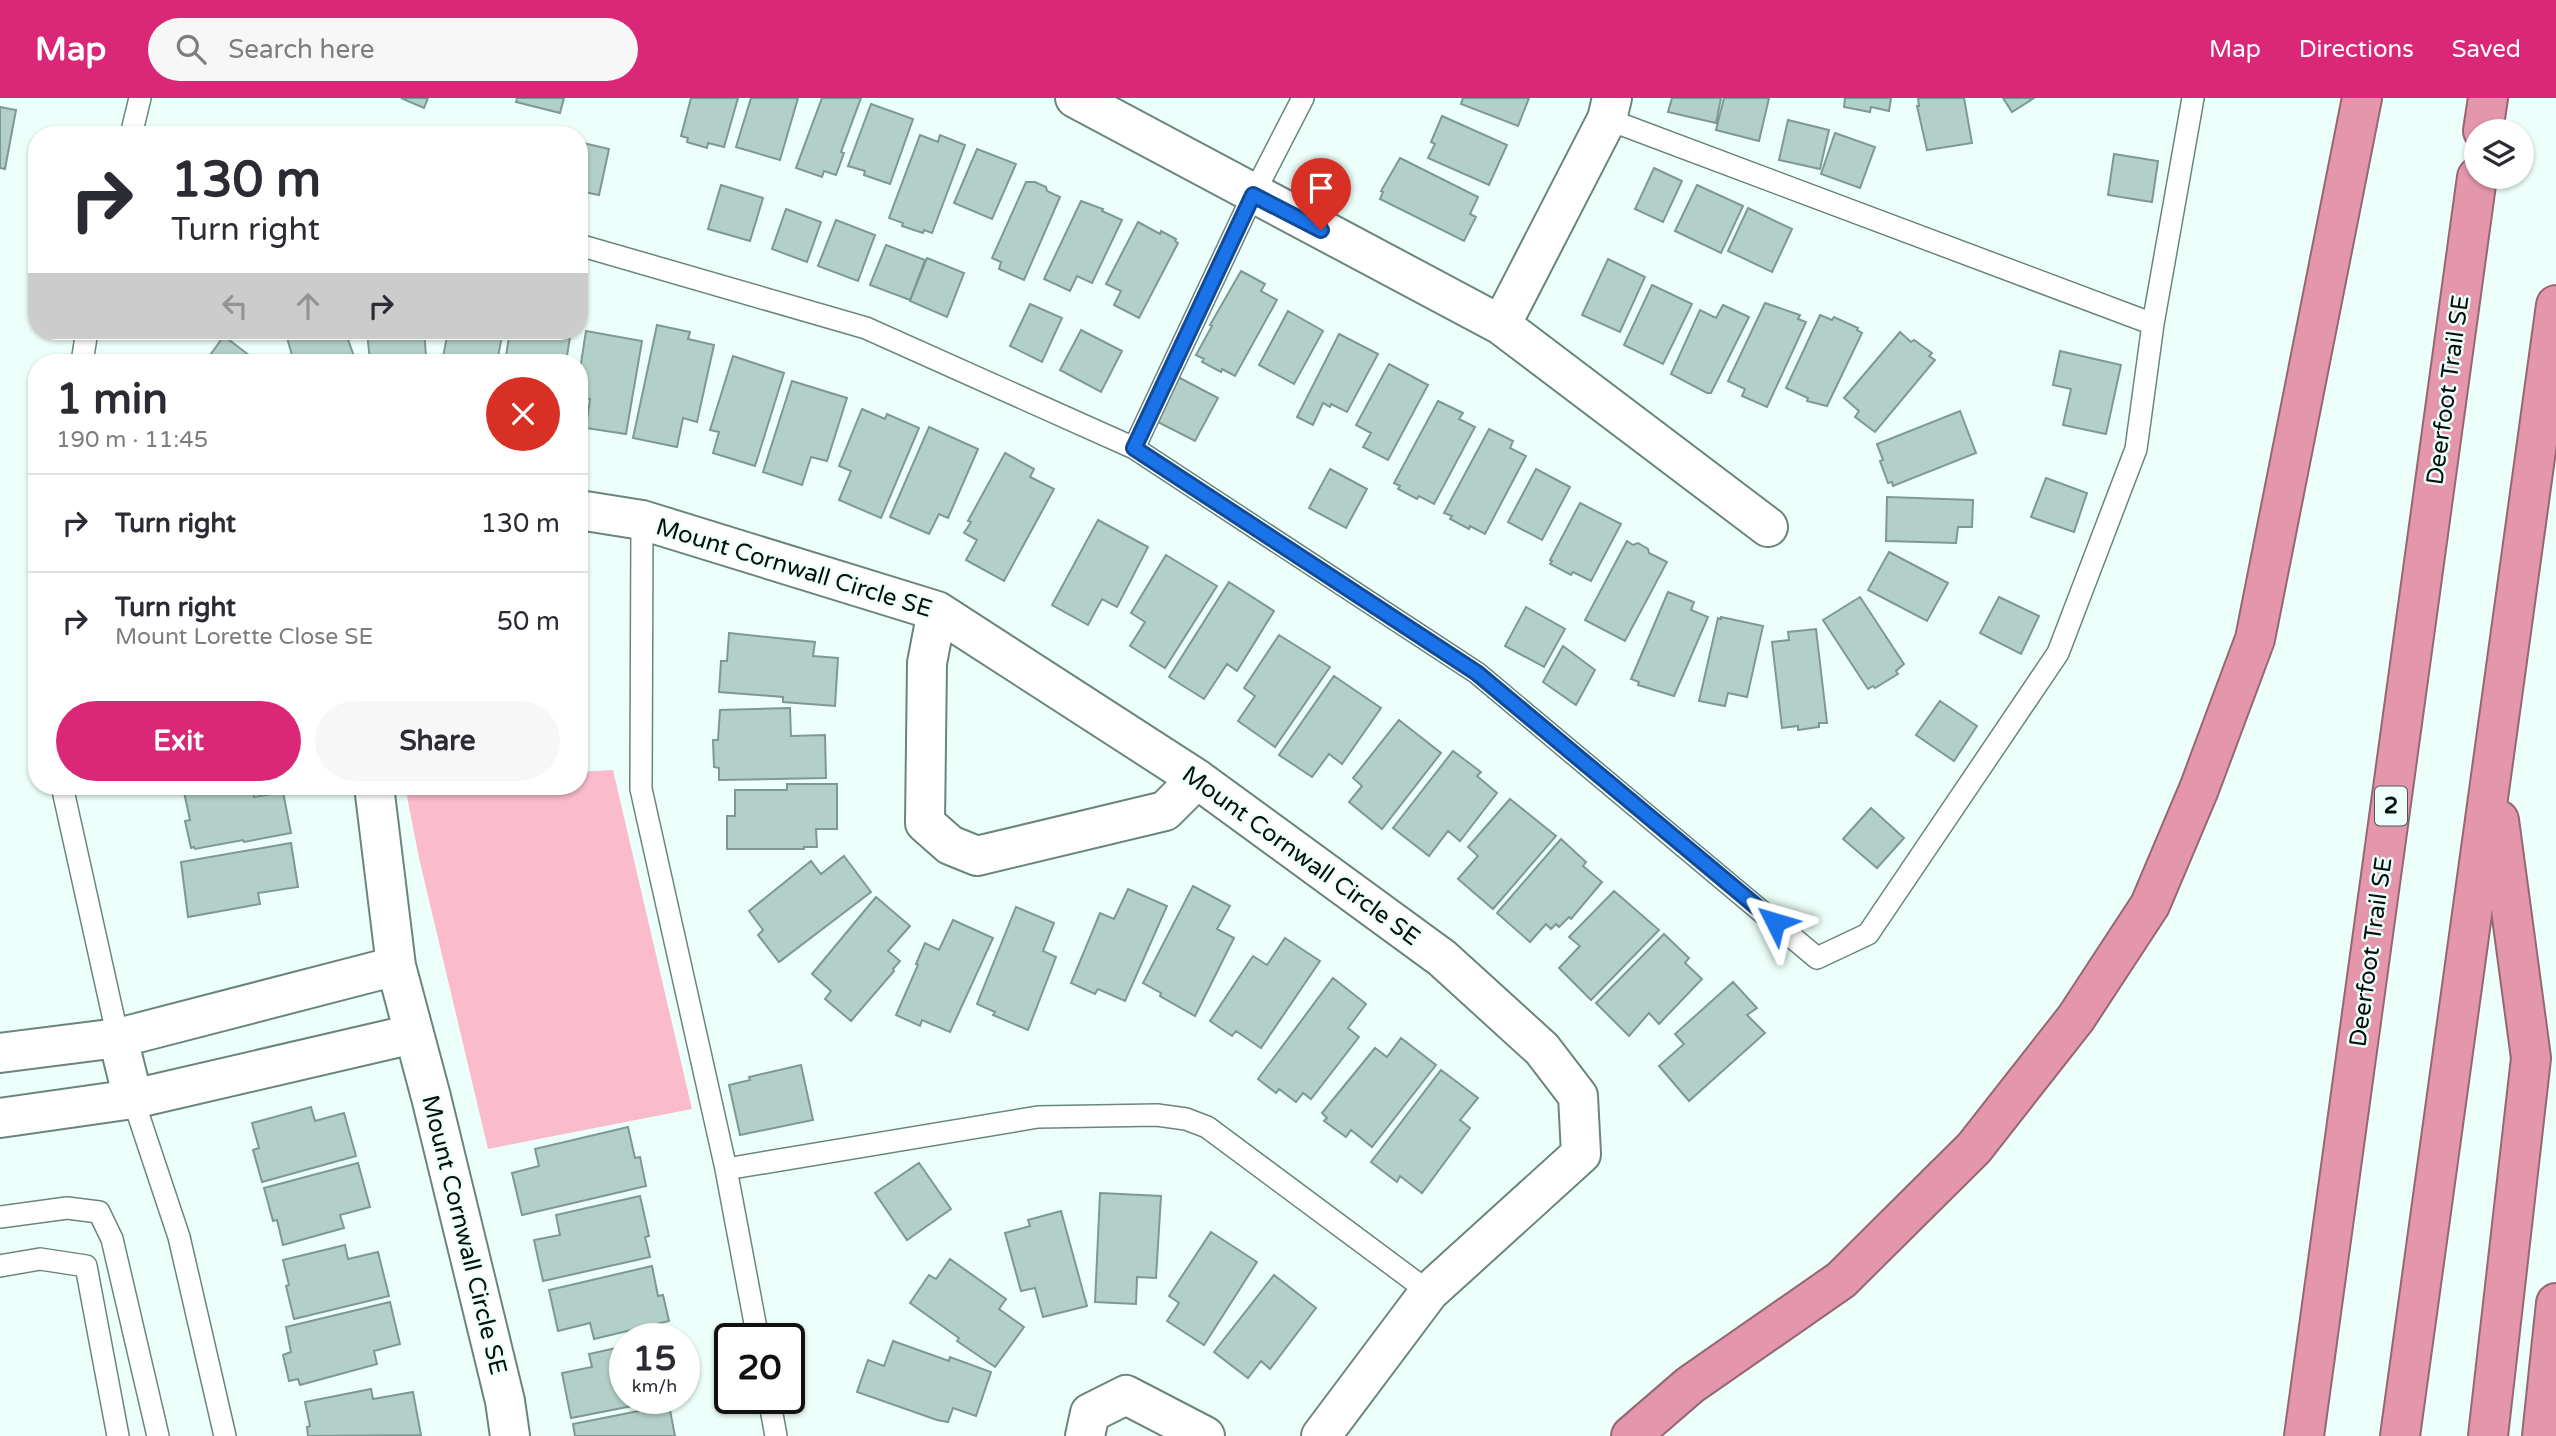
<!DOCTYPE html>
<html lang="en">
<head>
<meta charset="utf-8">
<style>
	body { margin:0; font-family:"Varela Round",sans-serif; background:#f7f7f7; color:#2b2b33; height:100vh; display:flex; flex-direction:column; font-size:26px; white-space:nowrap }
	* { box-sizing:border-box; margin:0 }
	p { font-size:23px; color:#7c7c81 }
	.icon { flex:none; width:38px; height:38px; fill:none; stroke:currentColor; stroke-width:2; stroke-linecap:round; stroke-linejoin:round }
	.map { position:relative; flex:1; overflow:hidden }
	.side { position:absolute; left:28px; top:256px; width:560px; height:441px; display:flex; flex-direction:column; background:#fff; border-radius:28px; box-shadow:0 2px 5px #0004 }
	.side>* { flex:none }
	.banner { position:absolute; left:28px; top:28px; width:560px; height:214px; border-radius:28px; box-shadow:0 2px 5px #0004; background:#fff; color:#2b2b33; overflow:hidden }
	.tools { position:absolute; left:2464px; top:21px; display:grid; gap:14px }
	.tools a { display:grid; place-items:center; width:70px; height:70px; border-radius:50%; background:#fff; box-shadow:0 2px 5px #0004; font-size:35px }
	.speed { position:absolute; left:609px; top:1225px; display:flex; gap:14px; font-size:35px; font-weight:700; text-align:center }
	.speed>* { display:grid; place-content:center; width:91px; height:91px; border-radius:50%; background:#fff; box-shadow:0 2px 5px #0004; line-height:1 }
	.speed small { font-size:18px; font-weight:400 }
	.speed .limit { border:4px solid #111; border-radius:10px; background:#fff; color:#111 }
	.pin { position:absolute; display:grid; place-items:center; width:60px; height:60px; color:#fff; margin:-72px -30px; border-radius:50% 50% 50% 0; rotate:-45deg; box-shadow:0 0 7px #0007 }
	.pin .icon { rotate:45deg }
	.me { position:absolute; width:77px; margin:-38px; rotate:310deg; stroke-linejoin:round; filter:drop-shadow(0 0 5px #0008) }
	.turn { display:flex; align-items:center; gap:24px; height:147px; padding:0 28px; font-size:32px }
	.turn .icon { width:91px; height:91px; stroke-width:2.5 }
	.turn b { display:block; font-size:49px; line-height:60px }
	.lanes { display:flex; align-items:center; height:66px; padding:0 28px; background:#0003; justify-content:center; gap:35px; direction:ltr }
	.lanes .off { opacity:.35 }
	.round { display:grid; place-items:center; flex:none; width:74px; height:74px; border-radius:37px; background:#f7f7f7 }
	.head { display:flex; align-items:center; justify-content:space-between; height:119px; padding:0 28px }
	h1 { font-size:42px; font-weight:700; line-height:52px }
	.primary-button { display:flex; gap:14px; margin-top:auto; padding:14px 28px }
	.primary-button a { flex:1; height:80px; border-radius:42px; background:#db2777; color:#fff; font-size:28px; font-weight:700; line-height:80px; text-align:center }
	.primary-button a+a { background:#f7f7f7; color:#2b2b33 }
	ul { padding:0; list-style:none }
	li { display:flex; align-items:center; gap:21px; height:98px; padding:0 28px; border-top:2px solid #e1e1e2 }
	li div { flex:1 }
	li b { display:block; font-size:26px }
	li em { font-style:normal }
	header { display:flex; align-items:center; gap:42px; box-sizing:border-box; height:98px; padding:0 35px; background:#db2777; color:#fff }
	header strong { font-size:33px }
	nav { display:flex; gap:38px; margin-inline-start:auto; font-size:24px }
	.search { width:490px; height:63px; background:#f7f7f7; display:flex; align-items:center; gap:18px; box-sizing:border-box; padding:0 24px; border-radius:38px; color:#7c7c81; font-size:26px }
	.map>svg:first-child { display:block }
</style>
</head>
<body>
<header>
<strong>Map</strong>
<div class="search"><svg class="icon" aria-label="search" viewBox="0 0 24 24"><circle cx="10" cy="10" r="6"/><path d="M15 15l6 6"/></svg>Search here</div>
<nav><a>Map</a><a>Directions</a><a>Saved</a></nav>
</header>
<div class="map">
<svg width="2556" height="1338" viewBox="0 0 2556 1338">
	<rect width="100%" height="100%" fill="#edfffa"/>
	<path fill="#fabbcc" d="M613,672L692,1011L488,1051L419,760L405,688H579V674Z"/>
	<path fill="#b2d0c8" stroke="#7d9992" stroke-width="2" d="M401,0H428L424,10Z
		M517,0H564L560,15L516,4Z
		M691,0H738L724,49L708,45L707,50L687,44L688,40L681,38Z
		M751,0H798L780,62L736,49Z
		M822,0H861L841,54L844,55L836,77L824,73L822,79L796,70Z
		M1463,0H1529L1518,28L1461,6Z
		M1672,0H1721L1716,25L1668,14Z
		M1724,0H1769L1759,43L1716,32Z
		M1845,0H1891L1889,13L1871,9L1870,14L1844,9Z
		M1918,0H1964L1972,45L1927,52L1917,8H1919Z
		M2003,0H2034L2012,14Z
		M871,6L913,21L890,86L864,77L865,73L848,68Z
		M0,9L16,12L5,71L0,70Z
		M1442,18L1507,47L1489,87L1428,60L1435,46L1431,44Z
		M1788,22L1829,32L1820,71L1779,62Z
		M1835,35L1875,49L1860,90L1821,76Z
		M920,37L938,44L940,37L965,47L932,135L924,132L923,135L902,128L903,125L889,120Z
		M579,44L609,51L599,97L579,93Z
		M977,51L1016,66L992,121L954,105Z
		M2114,56L2158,63L2152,104L2108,97Z
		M1400,60L1478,99L1470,116L1476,119L1464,143L1380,101L1383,94L1381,93Z
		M1654,70L1682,83L1663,124L1635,111Z
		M1026,84H1035L1046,89L1047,93L1060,99L1024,182L999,171L1001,164L992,160Z
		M721,87L763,100L750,143L708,131Z
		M1697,87L1743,108L1721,155L1675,133Z
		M1081,103L1103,111L1102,113L1122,122L1092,185L1077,178L1070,193L1044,181Z
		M1748,110L1792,131L1772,174L1728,153Z
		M786,111L821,124L807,164L772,151Z
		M836,122L875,137L858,183L818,168Z
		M1138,124L1160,136L1161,133L1176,141L1175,143L1178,145L1139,220L1114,207L1121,193L1106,186Z
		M886,147L925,162L910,202L870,187Z
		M927,160L964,175L947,219L910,203Z
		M1608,161L1645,179L1620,234L1582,217Z
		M1241,173L1265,186L1261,193L1277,202L1235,278L1222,271L1221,274L1202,264L1204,261L1196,257L1212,228L1210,227Z
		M1652,187L1692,206L1663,266L1624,247Z
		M1765,205L1800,217L1798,221L1806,224L1767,309L1742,298L1745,291L1728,283Z
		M1030,206L1062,220L1042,264L1010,248Z
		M1723,207L1749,219L1711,295H1707L1671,276L1700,212L1716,220Z
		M1288,213L1323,233L1294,286L1259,267Z
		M1820,217L1832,222L1834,219L1858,230L1857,232L1862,235L1827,308L1807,303L1808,300L1786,290Z
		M657,227L690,234L688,241L714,247L697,324L683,320L677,349L633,340Z
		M1081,232L1122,253L1101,294L1060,272Z
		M285,233H345L356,264H294Z
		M367,233H424L426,257L410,258V264H370Z
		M448,233H503L497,264H442Z
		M510,233H571L566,264H505Z
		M586,233L642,243L626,336L586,330L590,301L579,299V278Z
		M1900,234L1911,244L1914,242L1932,255L1929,258L1935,262L1875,334L1855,319L1859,313L1844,300Z
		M1339,236L1378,256L1347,314L1331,306L1330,309L1323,305L1313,327L1297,319Z
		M224,238L258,264H205Z
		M2060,253L2121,267L2106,336L2063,327L2071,291L2053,287Z
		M733,258L784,275L755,368L713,355L719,334L710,332Z
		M1389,266L1428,287L1388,362L1363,349L1371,335L1356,327Z
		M1176,278L1218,300L1195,343L1154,322Z
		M792,283L847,300L827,363L811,359L802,387L763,374Z
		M1438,303L1463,315L1459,321L1475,329L1434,406L1419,398L1417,401L1398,391L1400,388L1394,385Z
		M862,311L885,321L887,316L919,330L881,420L839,402L851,373L839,368Z
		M1960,313L1976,355L1893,388L1892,384L1888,385L1880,363L1883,362L1877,346Z
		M929,329L978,351L948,420L939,416L929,436L890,419Z
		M1489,331L1513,343L1510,350L1526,358L1485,436L1470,428L1469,431L1450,421L1452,418L1444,415Z
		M1005,355L1034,371L1030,379L1054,391L1004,483L966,462L977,442L964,435L971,424L968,423Z
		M1330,371L1367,391L1346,430L1309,410Z
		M1536,371L1570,389L1542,442L1508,424Z
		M2046,380L2087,395L2074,434L2031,419Z
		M1887,399L1973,402L1972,429H1958L1956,445L1886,443Z
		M1580,405L1621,426L1591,483L1573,474L1571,477L1550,466L1552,463L1550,462Z
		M1098,422L1148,449L1117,509L1102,501L1088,527L1052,507Z
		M1627,443L1633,447L1638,445L1648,451L1649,455L1667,464L1625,543L1585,522Z
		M1889,454L1948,485L1927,523L1868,492Z
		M1166,457L1217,488L1165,570L1130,548L1145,524L1131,515Z
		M1229,484L1274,513L1237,573L1227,566L1204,601L1169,579Z
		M1668,494L1694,504L1691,512L1708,519L1674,598L1638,587L1639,584L1631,581Z
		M1860,499L1904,566L1896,573L1898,576L1875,590L1873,588L1868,591L1823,522Z
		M1999,499L2039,518L2021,556L1980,535Z
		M1526,509L1565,531L1544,569L1505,548Z
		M1721,519L1763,528L1747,599L1728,595L1725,608L1699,603L1718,520L1721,521Z
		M1816,531L1827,625H1819V629L1798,632V628L1782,630L1772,544L1789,542L1788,534Z
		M729,535L815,544L813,558L838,560L835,608L783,604V599L719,594L721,563H727Z
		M1279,537L1330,569L1275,649L1238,623L1255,598L1244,590Z
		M1563,548L1595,572L1576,607L1543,584Z
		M1334,578L1381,610L1342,666L1329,656L1312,679L1279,657Z
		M1940,603L1977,628L1954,663L1916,637Z
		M790,610L791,638L825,637L826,680L719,682V670L714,669L713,642H718L720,612Z
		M1399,622L1441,655L1382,731L1349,704L1362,688L1353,680Z
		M1453,653L1481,674L1477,678L1497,695L1460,743L1448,733L1429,758L1393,730Z
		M787,686H837V731H816L817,749H804V751H727V718H735V692H787Z
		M216,688H252L254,699L283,694L291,735L244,744L243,742L195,751L194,749L191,750L185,723L190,722L184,694Z
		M1510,701L1556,738L1493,811L1458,781L1478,758L1468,749Z
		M1871,710L1904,740L1877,770L1843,741Z
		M1561,741L1586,764L1583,768L1602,784L1571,821L1569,819L1559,829L1556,826L1551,831L1546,826L1530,844L1497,815Z
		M291,745L298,789L258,795L260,806L188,819L181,764Z
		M844,758L871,794L779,864L758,837L763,832L749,813L811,763L821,776Z
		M1193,788L1230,808L1217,831L1234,840L1195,918L1160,898L1161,895L1143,885Z
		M1128,791L1167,808L1125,903L1098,891L1095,896L1071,885L1100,815L1114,821Z
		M1614,793L1659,832L1591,902L1559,870L1580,848L1569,839Z
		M876,799L910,828L888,853L900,863L893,871L894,873L851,923L825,901L831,893L812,876Z
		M1016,809L1054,825L1043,853L1056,859L1028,932L993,917L995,914L977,906Z
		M953,822L993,840L950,934L922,922L920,928L896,917L918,867L916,866L925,845L939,852Z
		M1664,836L1689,860L1685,865L1702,881L1659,926L1649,915L1629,938L1596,905Z
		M1285,840L1320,863L1261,950L1236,933L1232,938L1210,923L1253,858L1267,867Z
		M1333,880L1366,906L1348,930L1359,939L1311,1001L1303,995L1296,1004L1279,991L1276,995L1258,981Z
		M1733,884L1757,910L1747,917L1765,935L1689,1003L1659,968L1684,946L1675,936Z
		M1401,940L1436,967L1372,1049L1351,1032L1346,1039L1324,1023L1327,1020L1322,1015L1375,950L1387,959Z
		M801,967L813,1022L740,1037L729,987L750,982L749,979Z
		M1441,972L1478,1000L1460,1022L1470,1030L1422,1095L1400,1078L1397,1084L1371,1064Z
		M311,1009L315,1023L344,1015L356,1058L262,1084L253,1052L259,1050L252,1025Z
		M628,1029L635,1060L640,1059L646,1088L522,1117L512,1075L539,1068L535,1051Z
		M358,1065L370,1109L340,1117L344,1130L283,1147L277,1122L273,1123L264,1090Z
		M919,1065L951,1111L907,1142L875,1095Z
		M1100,1095L1161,1098L1156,1180L1137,1179L1136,1206L1095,1204Z
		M640,1098L649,1138L645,1139L650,1159L543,1183L534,1142L560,1137L556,1117Z
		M1061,1113L1087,1208L1043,1219L1035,1190L1021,1193L1005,1135L1030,1128L1028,1122Z
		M1211,1134L1257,1164L1204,1247L1167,1223L1179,1205L1169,1198Z
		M345,1147L348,1161L378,1154L389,1198L294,1221L286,1188L289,1187L283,1162Z
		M950,1161L1006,1201L999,1211L1024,1229L995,1269L957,1243L959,1240L910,1205L929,1177L936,1181Z
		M652,1168L658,1198L663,1197L669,1223L594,1241L590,1225L558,1233L549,1192Z
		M1274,1177L1316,1210L1270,1271L1261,1263L1248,1280L1214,1254Z
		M390,1204L400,1246L374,1253L377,1266L300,1287L298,1281L289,1283L283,1257L291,1254L286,1229Z
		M893,1243L949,1263L950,1259L991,1274L976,1318L953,1310L948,1324L937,1322L857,1294L868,1262L884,1268Z
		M625,1248V1300L668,1301L571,1320L562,1275L592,1269L589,1256Z
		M371,1291L373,1301L413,1294L421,1337L308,1338L307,1329L310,1328L305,1304Z
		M669,1307L675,1338H575L573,1326Z"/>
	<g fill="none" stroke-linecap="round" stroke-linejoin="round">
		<defs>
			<path id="service" d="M1607,21L2153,226
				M131,37L140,0
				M579,147L866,230L1134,350L1477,575L1817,860L1868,836L2058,555L2136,351L2153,226L2193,0
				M82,264L87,233
				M1134,350L1253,97L1303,0
				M642,422L641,691L726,1071L758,1241
				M62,688L118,940
				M133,1001L179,1139L225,1338
				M726,1071L1038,1019L1157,1017L1186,1021L1207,1029L1429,1194
				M0,1119L67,1110L99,1114L112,1141L158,1338
				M0,1168L40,1161L86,1168L118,1338
				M769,1300L776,1338"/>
			<path id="minor" d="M1075,0L1501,227L1607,21L1612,0
				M1501,227L1768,429
				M579,412L642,422L937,513L1197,681L1442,860L1542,951L1578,998L1581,1056L1429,1194L1321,1338
				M937,513L927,565L925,725L950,747L977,758L1165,713L1197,681
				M374,688L396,868L431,999L505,1303L510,1338
				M118,940L133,1001
				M0,955L118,940L396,868
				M0,1020L133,1001L413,936
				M1085,1338L1090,1315L1126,1297L1205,1338"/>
			<path id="motorway" d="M2483,33L2488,0
				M1631,1338L1690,1287L1841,1182L1974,1050L2076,920L2150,807L2199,691L2255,541L2362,0
				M2304,1338L2477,79
				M2400,1338L2556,207
				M2488,1338L2531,960L2499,722
				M2542,1338L2556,1205"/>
		</defs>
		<use href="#service" stroke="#6a857e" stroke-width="24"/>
		<use href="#minor" stroke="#6a857e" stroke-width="42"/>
		<use href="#motorway" stroke="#956774" stroke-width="42"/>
		<use href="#service" stroke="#fff" stroke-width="21"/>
		<use href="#minor" stroke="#fff" stroke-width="38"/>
		<use href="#motorway" stroke="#e396ac" stroke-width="38"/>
	</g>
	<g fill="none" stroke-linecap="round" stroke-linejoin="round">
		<defs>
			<path id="route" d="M1321,132L1253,97L1134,350L1477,575L1775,824"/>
		</defs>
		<use href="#route" stroke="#114b97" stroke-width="18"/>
		<use href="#route" stroke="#1a73e8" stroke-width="12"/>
	</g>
	<g text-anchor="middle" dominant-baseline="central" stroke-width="5" stroke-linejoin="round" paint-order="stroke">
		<rect fill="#edfffa" stroke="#4b5754" stroke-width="2" x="2375" y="688.5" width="32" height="39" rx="5"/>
		<g font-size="23" font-weight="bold" fill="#050f0d">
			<text x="2391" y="708">2</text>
		</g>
		<g font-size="24" fill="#050f0d" stroke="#edfffa">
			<text transform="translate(2448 292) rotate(-82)">Deerfoot Trail SE</text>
			<text transform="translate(794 470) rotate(17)">Mount Cornwall Circle SE</text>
			<text transform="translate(1301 758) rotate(36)">Mount Cornwall Circle SE</text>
			<text transform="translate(2371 854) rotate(-82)">Deerfoot Trail SE</text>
			<text transform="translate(464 1137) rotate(76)">Mount Cornwall Circle SE</text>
		</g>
	</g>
</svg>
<div class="tools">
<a><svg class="icon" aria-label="layers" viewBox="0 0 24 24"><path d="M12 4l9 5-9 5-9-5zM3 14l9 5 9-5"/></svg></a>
</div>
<div class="speed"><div>15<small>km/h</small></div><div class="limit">20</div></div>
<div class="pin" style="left:1321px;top:132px;background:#d93025"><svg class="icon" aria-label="arrive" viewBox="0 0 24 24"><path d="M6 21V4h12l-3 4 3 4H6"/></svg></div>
<svg class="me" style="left:1775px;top:824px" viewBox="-20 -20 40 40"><path d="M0-17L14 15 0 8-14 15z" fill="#1a73e8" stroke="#fff" stroke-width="4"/></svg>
<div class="banner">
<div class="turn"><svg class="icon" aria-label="right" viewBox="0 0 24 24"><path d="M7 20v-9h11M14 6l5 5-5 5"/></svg><div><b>130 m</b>Turn right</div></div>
<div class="lanes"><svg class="icon off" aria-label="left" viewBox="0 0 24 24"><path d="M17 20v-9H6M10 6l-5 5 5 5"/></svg><svg class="icon off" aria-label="ahead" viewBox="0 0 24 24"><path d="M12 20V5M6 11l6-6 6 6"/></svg><svg class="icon" aria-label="right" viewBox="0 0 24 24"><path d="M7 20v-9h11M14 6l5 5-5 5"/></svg></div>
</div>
<section class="side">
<div class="head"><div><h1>1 min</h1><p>190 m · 11:45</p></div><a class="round" style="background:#d93025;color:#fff"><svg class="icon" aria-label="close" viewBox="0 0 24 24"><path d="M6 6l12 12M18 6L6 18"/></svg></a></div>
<ul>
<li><svg class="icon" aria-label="right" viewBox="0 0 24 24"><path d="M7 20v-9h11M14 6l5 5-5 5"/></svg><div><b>Turn right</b></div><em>130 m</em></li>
<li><svg class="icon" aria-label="right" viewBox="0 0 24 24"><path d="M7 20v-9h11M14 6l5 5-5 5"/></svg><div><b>Turn right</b><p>Mount Lorette Close SE</p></div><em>50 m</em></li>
</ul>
<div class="primary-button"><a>Exit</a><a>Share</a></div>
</section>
</div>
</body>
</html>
